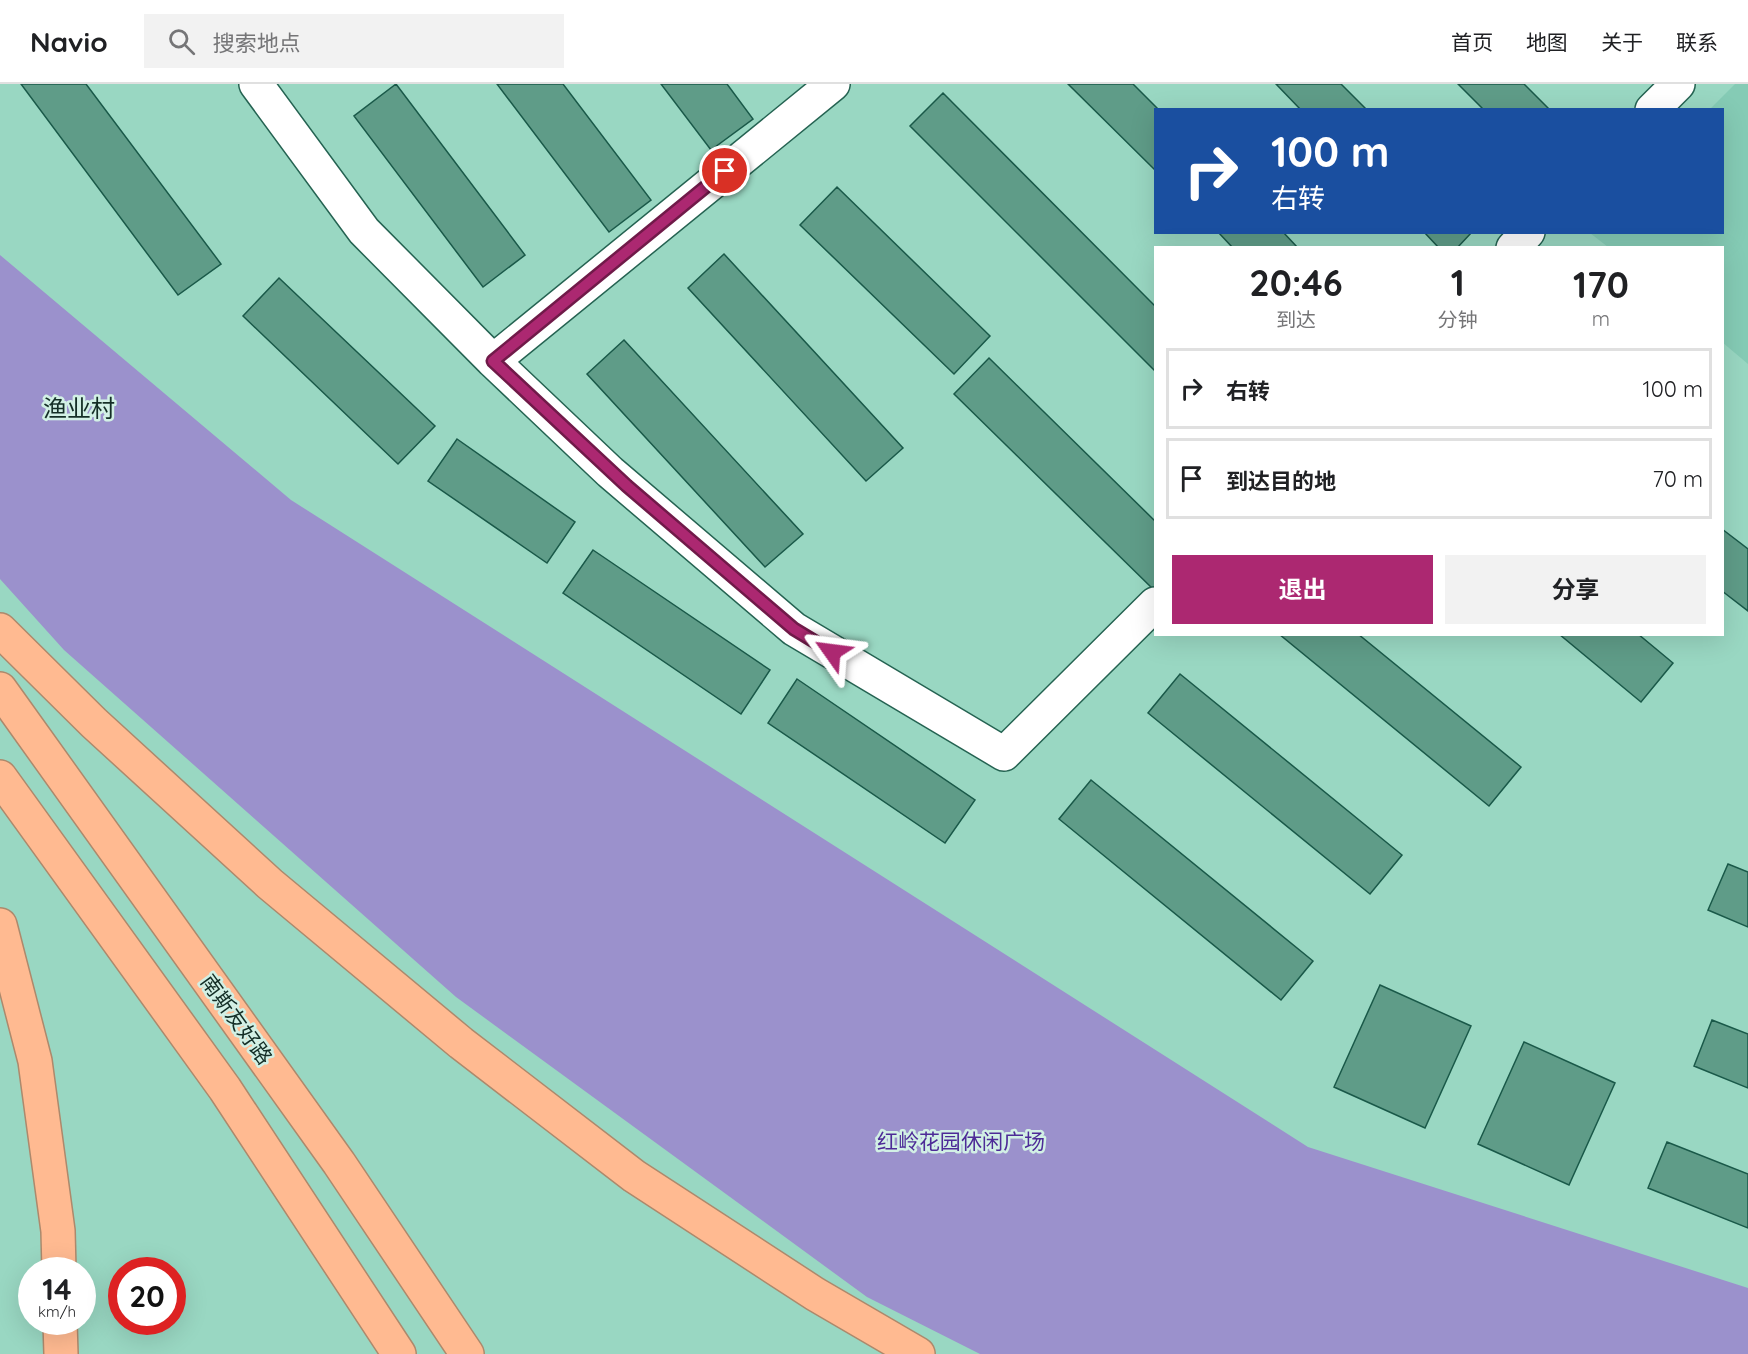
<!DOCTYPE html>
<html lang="zh">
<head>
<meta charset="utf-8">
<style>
	body { margin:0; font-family:Quicksand,"Noto Sans SC",sans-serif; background:#f2f2f2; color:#202124; height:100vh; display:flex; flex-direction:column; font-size:22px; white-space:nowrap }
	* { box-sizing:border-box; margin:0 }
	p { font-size:20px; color:#757577 }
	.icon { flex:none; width:33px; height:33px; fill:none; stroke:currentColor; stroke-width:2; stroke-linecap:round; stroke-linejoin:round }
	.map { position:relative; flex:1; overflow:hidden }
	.sheet { position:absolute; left:1154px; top:162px; width:570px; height:390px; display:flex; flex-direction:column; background:#fff; border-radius:0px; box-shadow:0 6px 24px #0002 }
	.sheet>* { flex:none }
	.guide { position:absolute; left:1154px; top:24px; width:570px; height:126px; border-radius:0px; box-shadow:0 6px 24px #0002; background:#1a4fa0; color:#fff; overflow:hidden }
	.speed { position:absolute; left:18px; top:1173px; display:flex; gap:12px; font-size:30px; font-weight:700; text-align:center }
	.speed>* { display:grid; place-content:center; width:78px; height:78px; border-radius:50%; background:#fff; box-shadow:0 6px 24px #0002; line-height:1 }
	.speed small { font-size:15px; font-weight:400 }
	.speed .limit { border:9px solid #d22; background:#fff; color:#111 }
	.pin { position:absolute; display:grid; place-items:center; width:51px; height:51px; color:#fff; margin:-26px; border:3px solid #fff; border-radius:50%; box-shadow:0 2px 6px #0007 }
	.me { position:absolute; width:66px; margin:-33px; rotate:301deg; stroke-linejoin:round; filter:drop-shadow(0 0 4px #0008) }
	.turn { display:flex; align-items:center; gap:21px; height:126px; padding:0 18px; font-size:27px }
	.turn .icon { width:78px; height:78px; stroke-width:2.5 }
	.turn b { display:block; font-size:42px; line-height:51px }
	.eta { display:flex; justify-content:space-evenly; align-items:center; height:102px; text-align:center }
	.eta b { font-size:36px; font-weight:700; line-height:42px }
	.action { display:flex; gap:12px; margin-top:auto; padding:12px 18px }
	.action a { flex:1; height:69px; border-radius:0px; background:#ac2871; color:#fff; font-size:24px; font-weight:700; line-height:69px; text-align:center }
	.action a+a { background:#f2f2f2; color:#202124 }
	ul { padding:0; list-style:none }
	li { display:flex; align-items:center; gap:18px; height:81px; margin:0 12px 9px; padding:0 6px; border:3px solid #e0e0e0; border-radius:0px }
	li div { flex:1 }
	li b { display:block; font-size:22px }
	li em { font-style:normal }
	header { display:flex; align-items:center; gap:36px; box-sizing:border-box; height:84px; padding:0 30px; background:#fff; border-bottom:2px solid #e0e0e0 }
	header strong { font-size:28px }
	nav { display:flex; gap:33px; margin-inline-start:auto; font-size:21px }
	.search { width:420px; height:54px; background:#f2f2f2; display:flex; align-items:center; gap:15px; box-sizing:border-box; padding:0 21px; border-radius:0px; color:#757577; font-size:22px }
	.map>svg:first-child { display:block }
</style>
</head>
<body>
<header>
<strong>Navio</strong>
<div class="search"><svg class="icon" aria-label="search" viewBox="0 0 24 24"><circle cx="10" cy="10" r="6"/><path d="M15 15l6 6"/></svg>搜索地点</div>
<nav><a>首页</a><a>地图</a><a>关于</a><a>联系</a></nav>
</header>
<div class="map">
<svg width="1748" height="1270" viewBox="0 0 1748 1270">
	<rect width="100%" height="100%" fill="#99d7c2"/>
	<path fill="#85cbb5" d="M1735,0H1748V280L1722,258V164L1608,163L1590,149L1722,148V26L1710,25Z"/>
	<path fill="#9b91cc" d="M0,171L291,416L1308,1063L1748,1204V1270H980L867,1213L456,913L64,566L0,495Z"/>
	<path fill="#5f9c88" stroke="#1a5949" stroke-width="1.5" d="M21,0H86L221,180L178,211Z
		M396,0L525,171L483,203L354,32Z
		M497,0H563L651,116L609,148Z
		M661,0H727L753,35L711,66Z
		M1068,0H1133L1159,26H1155V86Z
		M1276,0H1341L1367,26H1301Z
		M1458,0H1524L1550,26H1484Z
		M943,9L1155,222V287L910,42Z
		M837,103L990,252L954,290L800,141Z
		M1218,148H1283L1298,164H1233Z
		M1424,148H1472L1457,164H1439Z
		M724,170L903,364L866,397L688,204Z
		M279,194L435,342L398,380L243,232Z
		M624,256L803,450L765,483L587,290Z
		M989,274L1155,437V507L954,310Z
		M457,355L575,438L547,479L428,397Z
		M1722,445L1748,465V527L1722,507Z
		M593,466L770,586L741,630L563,509Z
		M1279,550H1358L1521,683L1489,722Z
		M1559,550H1638L1673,579L1641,618Z
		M1180,590L1402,771L1370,810L1148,629Z
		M797,595L975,716L945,759L768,639Z
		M1091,696L1313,877L1281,916L1059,735Z
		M1728,780L1748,788V843L1708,826Z
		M1380,901L1471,942L1425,1044L1334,1003Z
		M1712,936L1748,950V1004L1694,982Z
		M1524,958L1615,999L1569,1101L1478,1060Z
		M1667,1058L1748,1090V1144L1648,1104Z"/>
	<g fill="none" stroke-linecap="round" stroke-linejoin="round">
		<defs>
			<path id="minor" d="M256,0L364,147L493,277L833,0
				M1652,26L1678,0
				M1513,164L1528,148
				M493,277L610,388L794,545L1004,670L1155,520"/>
			<path id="highway" d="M0,546L94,639L270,800L461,959L634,1092L815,1210L918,1270
				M0,605L339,1079L467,1270
				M0,693L225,1005L399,1270
				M0,841L35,977L58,1147L59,1186
				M60,1238L61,1270"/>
		</defs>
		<use href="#minor" stroke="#256352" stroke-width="36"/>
		<use href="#highway" stroke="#ad896c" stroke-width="36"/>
		<use href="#minor" stroke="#fff" stroke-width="33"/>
		<use href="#highway" stroke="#ffba91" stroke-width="33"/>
	</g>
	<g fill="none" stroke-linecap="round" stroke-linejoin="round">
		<defs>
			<path id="route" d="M725,87L493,277L627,402L794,545L832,568"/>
		</defs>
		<use href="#route" stroke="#701a49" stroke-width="15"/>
		<use href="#route" stroke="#ac2871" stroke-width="10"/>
	</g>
	<g text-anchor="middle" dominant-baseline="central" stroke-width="5" stroke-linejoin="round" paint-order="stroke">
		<g font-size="21" fill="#142e26" stroke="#d2f0e5">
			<text transform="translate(237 935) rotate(54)">南斯友好路</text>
		</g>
		<g font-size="21" fill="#4d2b97" stroke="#d2f0e5">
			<text x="961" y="1057">红岭花园休闲广场</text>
		</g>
		<g font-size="24" fill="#142e26" stroke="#d2f0e5">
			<text x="79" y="324">渔业村</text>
		</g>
	</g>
</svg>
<div class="speed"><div>14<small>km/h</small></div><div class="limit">20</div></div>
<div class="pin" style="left:725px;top:87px;background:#d93025"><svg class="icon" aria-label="arrive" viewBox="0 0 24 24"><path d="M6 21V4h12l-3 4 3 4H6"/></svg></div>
<svg class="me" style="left:832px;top:568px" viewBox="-20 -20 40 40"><path d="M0-17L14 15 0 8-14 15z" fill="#ac2871" stroke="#fff" stroke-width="4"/></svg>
<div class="guide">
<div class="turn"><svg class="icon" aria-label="right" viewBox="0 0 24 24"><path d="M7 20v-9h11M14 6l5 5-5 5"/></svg><div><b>100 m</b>右转</div></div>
</div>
<section class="sheet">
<div class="eta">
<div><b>20:46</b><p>到达</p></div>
<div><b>1</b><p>分钟</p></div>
<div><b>170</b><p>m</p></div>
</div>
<ul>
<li><svg class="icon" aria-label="right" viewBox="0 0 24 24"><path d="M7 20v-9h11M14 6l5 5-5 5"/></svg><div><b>右转</b></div><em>100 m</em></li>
<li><svg class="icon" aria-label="arrive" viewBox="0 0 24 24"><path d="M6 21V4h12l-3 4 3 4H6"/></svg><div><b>到达目的地</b></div><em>70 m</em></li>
</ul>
<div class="action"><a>退出</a><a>分享</a></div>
</section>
</div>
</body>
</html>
